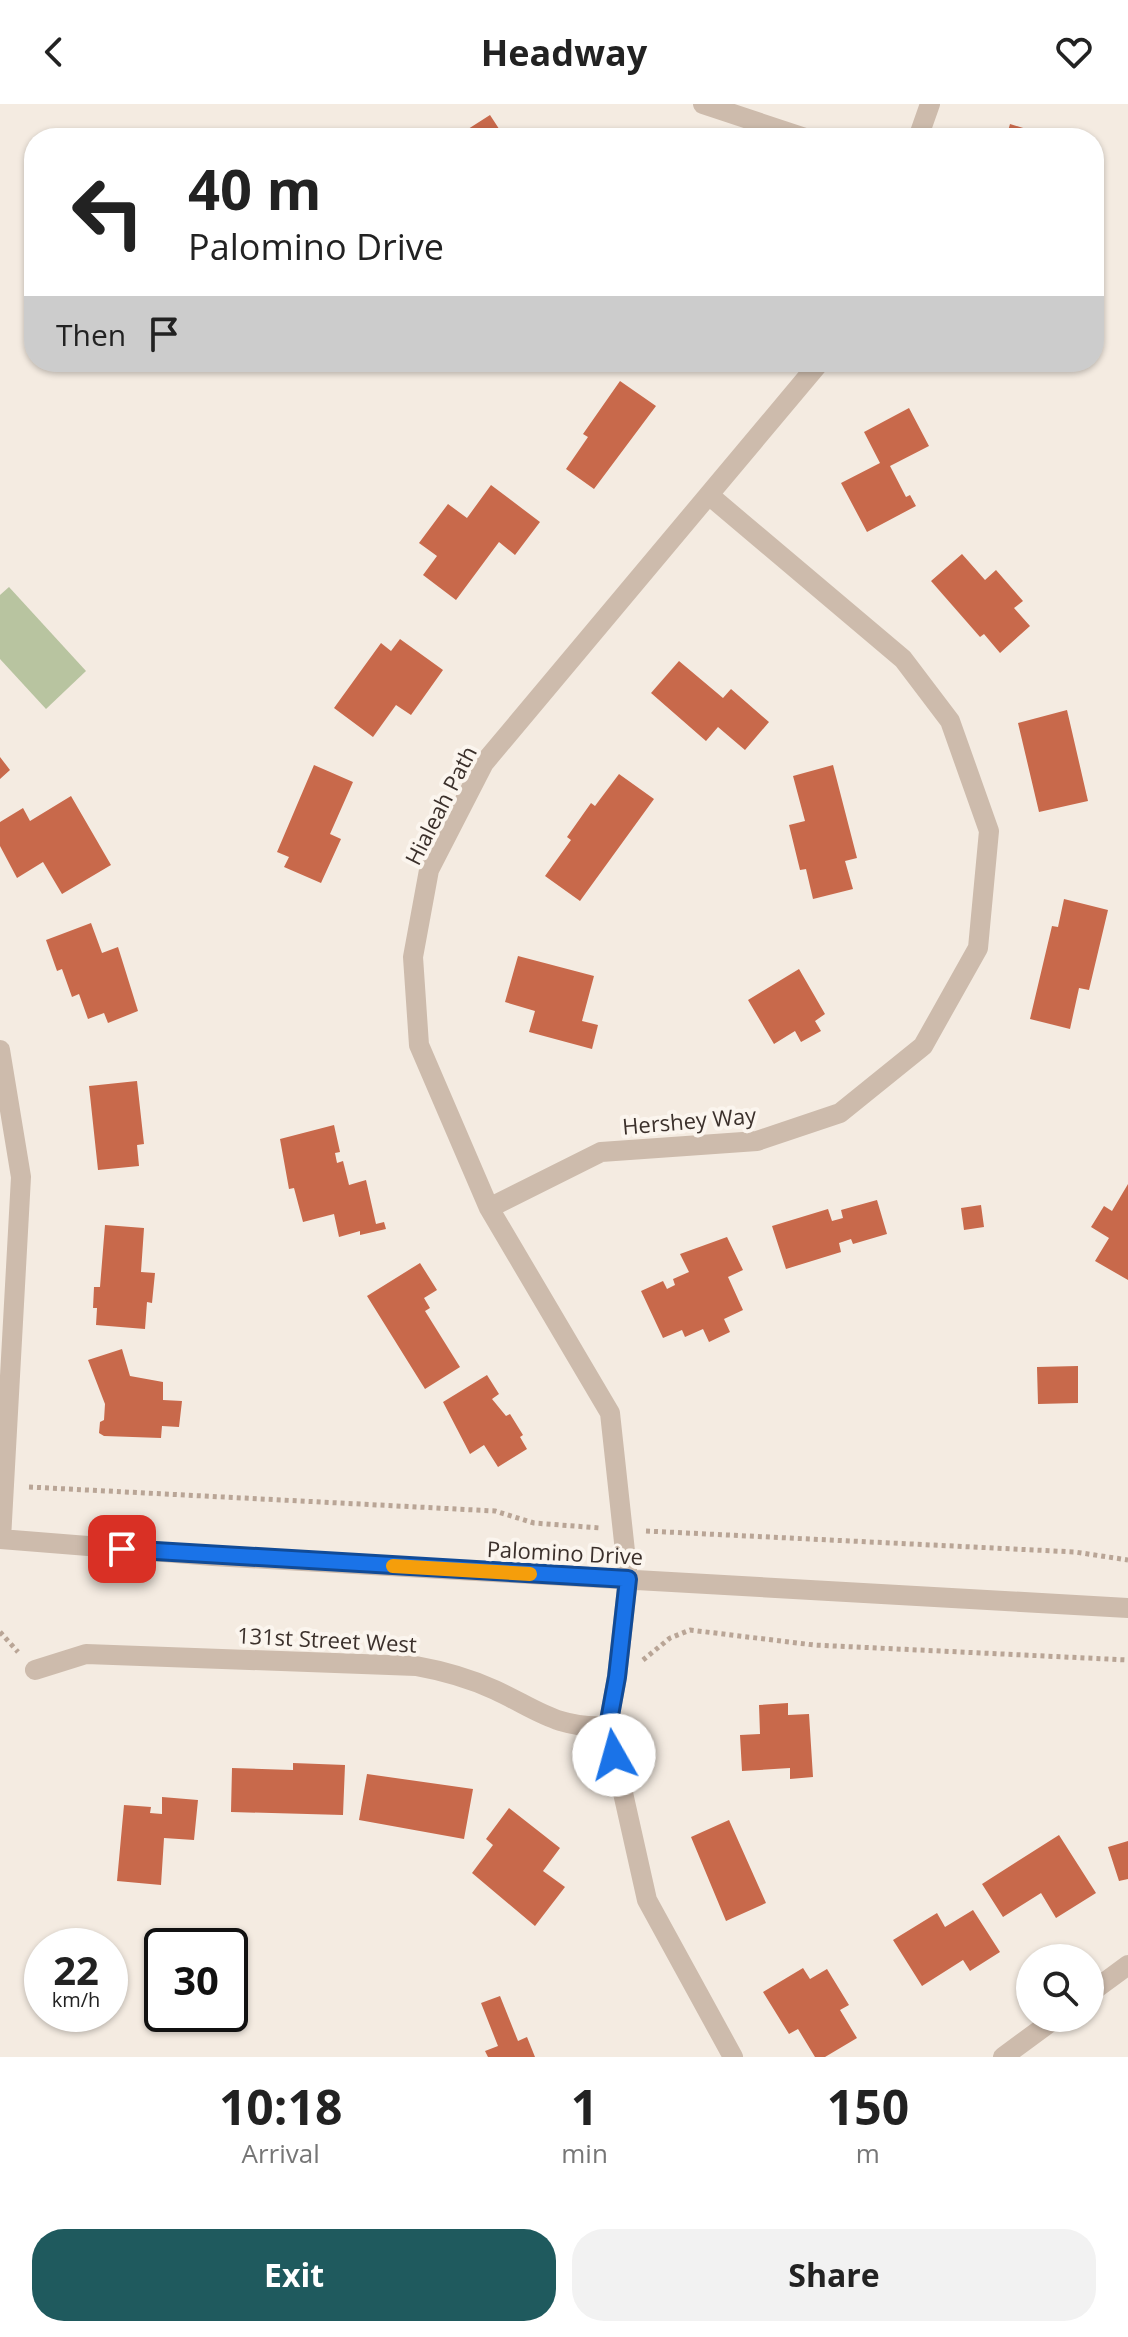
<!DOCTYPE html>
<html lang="en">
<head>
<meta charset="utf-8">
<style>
	body { margin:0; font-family:"Open Sans",sans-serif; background:#f2f2f2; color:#222; height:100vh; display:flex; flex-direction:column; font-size:30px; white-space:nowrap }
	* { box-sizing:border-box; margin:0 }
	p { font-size:26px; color:#767676 }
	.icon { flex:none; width:44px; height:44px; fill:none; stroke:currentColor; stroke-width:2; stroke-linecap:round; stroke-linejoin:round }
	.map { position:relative; height:1953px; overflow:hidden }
	.sheet { display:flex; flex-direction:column; background:#fff; flex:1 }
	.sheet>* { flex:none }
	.banner { position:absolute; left:24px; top:24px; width:1080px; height:244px; border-radius:32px; box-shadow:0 2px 6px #0004; background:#fff; color:#222; overflow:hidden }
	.controls { position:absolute; left:1016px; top:1840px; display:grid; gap:16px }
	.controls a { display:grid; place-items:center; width:88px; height:88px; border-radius:50%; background:#fff; box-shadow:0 2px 6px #0004; font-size:40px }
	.speed { position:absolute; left:24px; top:1824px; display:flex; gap:16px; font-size:40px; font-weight:700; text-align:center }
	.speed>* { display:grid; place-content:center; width:104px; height:104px; border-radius:50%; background:#fff; box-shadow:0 2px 6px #0004; line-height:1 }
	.speed small { font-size:20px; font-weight:400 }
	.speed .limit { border:4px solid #111; border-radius:12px; background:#fff; color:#111 }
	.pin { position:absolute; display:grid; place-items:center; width:68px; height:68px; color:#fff; margin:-34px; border-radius:16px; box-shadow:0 4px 12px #0006 }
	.me { position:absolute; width:88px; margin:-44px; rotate:353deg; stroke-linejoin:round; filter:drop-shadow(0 0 6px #0008) }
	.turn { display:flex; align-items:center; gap:28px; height:168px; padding:0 32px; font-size:36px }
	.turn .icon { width:104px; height:104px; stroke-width:2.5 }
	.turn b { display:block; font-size:56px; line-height:68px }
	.then { display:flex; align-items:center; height:76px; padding:0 32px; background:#0003; gap:16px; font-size:30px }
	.eta { display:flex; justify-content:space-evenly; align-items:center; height:136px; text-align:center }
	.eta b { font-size:48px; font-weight:700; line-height:56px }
	.cta { display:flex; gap:16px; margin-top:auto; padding:16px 32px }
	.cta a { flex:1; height:92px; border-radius:32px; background:#1f5a5e; color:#fff; font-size:32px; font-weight:700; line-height:92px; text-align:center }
	.cta a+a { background:#f2f2f2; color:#222 }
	header { display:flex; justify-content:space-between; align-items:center; height:104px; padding:0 32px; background:#fff; font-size:36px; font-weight:700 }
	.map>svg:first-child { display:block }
</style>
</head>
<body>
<header><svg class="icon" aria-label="back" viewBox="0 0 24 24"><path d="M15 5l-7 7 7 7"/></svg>Headway<svg class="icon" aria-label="heart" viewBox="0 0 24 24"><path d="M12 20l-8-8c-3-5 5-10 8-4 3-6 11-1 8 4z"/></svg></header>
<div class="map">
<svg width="1128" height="1953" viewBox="0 0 1128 1953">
	<rect width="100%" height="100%" fill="#f4ebe1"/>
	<path fill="#b8c4a0" d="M9,483L86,567L46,605L0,555V491Z"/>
	<path fill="#c8694b" d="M490,11L505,34H454Z
		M1010,20L1052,33V34H1006Z
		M620,277L656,302L594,385L566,365L588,333L583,330Z
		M909,304L929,342L890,362L906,393L910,391L916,402L867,428L841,379L880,359L864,328Z
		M491,381L540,418L515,451L499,438L456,496L423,471L437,452L419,439L448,400L467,414Z
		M962,450L985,476L996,466L1023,497L1014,504L1030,522L1000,549L984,530L980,533L931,477Z
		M400,535L443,566L411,611L396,601L373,633L334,604L381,539L391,547Z
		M679,557L723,594L731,585L769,618L745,646L718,623L706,637L651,589Z
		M1067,606L1088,697L1039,708L1018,619Z
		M0,653L10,666L0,675Z
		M314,661L353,678L330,730L341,735L321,779L284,763L289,753L277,748Z
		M833,661L857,754L845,757L853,785L813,795L806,765L800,766L789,721L805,717L793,672Z
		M619,670L654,695L580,797L545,772L571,736L567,733L591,699L595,702Z
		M71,692L111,761L62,790L43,758L17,774L0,742V718L23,704L30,717Z
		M1064,795L1108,806L1089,886L1079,884L1070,925L1030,915L1052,822L1058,823Z
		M91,819L102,849L118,843L138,907L108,919L104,909L88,915L79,890L72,893L62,865L57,867L46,836Z
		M518,852L594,872L582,917L598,921L592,945L529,928L535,907L505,898Z
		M799,865L825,910L815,917L821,927L801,938L795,927L774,940L748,896Z
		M137,977L144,1040L137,1041L139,1062L98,1066L89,982Z
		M334,1021L340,1048L335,1049L337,1059L343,1057L349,1081L366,1076L376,1120L384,1118L386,1125L360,1131V1127L339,1133L334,1110L303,1118L294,1084L289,1085L280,1035Z
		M1128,1080V1176L1095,1157L1109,1134L1091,1123L1104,1102L1112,1107Z
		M877,1096L887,1130L853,1140L851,1135L839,1139L841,1148L786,1165L772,1122L828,1105L832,1117L843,1114L841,1106Z
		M981,1101L984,1123L964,1126L961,1104Z
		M105,1121L144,1124L141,1168L155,1169L152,1199L147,1198L145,1225L96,1221L97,1204H93L94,1183H100Z
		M727,1133L743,1166L728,1173L743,1206L724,1215L730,1228L709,1238L703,1225L685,1233L682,1226L663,1234L641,1187L663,1177L667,1185L675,1181L673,1175L689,1168L680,1150Z
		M420,1159L437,1186L424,1194L430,1204L425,1207L460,1263L425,1285L367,1192Z
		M122,1245L130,1272L163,1278V1296L182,1297L179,1323L162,1322L161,1334L104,1332L99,1329L100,1318L104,1316L105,1300L88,1256Z
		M1078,1262V1299L1038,1300L1037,1263Z
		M487,1271L499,1290L492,1295L506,1312L510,1310L523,1331L520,1333L527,1345L498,1363L484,1341L470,1350L443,1298Z
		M788,1599V1611L809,1610L813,1673L790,1675V1664L742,1667L740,1631L760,1630L759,1601Z
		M293,1659L345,1661L343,1711L231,1708L232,1664L293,1666Z
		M367,1670L473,1685L464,1735L359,1716Z
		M162,1693L198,1696L194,1736L164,1734L161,1781L117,1777L124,1701L151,1703L150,1709L162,1710Z
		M509,1704L560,1744L543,1767L565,1783L535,1822L472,1769L493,1741L486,1735Z
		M729,1716L766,1799L726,1817L691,1733Z
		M1059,1731L1096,1789L1056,1814L1041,1789L1003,1813L982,1780Z
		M1128,1737V1775L1119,1777L1108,1743Z
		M973,1806L1000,1848L970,1867L963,1856L922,1882L893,1836L937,1809L945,1823Z
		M803,1864L810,1875L827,1865L849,1901L840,1906L857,1934L825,1953H815L798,1925L789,1930L763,1888Z
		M500,1892L518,1937L527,1933L535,1953H488L485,1947L498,1942L481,1899Z"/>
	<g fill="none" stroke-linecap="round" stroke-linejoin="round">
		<path stroke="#b9a596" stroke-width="5" stroke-dasharray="4 4" stroke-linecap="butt" d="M29,1383L495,1407L534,1419L600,1424
			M646,1427L1075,1448L1128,1456
			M0,1528L18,1548
			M643,1556L670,1534L690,1526L814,1541L1128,1556"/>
		<path stroke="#cdbbac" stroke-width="20" d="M703,0L805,34
			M918,34L930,0
			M0,946L21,1073L1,1435
			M489,1104L601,1048L757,1037L840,1009L923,942L978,844L989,727L950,617L903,555L710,392
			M0,1435L213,1452L1128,1504
			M35,1566L86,1550L416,1562C444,1567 469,1574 495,1586C538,1606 557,1625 608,1622
			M1090,1889L1128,1861
			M733,1953L647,1796L608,1622L617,1573L628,1475L610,1309L489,1104L419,941L413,853L429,766L484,659L820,258
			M1003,1953L1056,1914"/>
	</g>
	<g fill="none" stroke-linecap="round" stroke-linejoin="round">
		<defs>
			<path id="route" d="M122,1445L628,1475L617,1573L608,1622L614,1651"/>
		</defs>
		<use href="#route" stroke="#114b97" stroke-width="20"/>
		<use href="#route" stroke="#1a73e8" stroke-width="14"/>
		<path stroke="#f59e0b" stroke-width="14" d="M393,1462L530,1470"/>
	</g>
	<g text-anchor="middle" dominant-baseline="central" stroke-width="8" stroke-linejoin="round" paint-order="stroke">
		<g font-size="22" fill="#3b302b" stroke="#fbf5ee">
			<text transform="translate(440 701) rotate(-63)">Hialeah Path</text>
			<text transform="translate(689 1016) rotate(-5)">Hershey Way</text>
			<text transform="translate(565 1448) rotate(3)">Palomino Drive</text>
			<text transform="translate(327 1535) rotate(3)">131st Street West</text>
		</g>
	</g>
</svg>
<div class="controls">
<a><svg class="icon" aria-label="search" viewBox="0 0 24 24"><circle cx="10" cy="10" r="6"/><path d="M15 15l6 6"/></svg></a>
</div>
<div class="speed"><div>22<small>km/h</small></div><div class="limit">30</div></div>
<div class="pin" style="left:122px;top:1445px;background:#d93025"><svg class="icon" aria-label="arrive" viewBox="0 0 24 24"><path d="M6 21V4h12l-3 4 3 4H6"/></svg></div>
<svg class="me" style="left:614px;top:1651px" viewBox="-20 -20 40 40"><circle r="19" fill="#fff"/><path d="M0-13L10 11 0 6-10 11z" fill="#1a73e8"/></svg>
<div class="banner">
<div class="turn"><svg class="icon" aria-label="left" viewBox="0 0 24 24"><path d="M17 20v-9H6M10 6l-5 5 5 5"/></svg><div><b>40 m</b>Palomino Drive</div></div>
<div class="then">Then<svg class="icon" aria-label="arrive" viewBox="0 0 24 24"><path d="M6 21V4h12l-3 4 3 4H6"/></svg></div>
</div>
</div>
<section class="sheet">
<div class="eta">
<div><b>10:18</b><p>Arrival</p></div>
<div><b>1</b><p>min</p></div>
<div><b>150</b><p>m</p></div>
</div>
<div class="cta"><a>Exit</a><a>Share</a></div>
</section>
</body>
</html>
